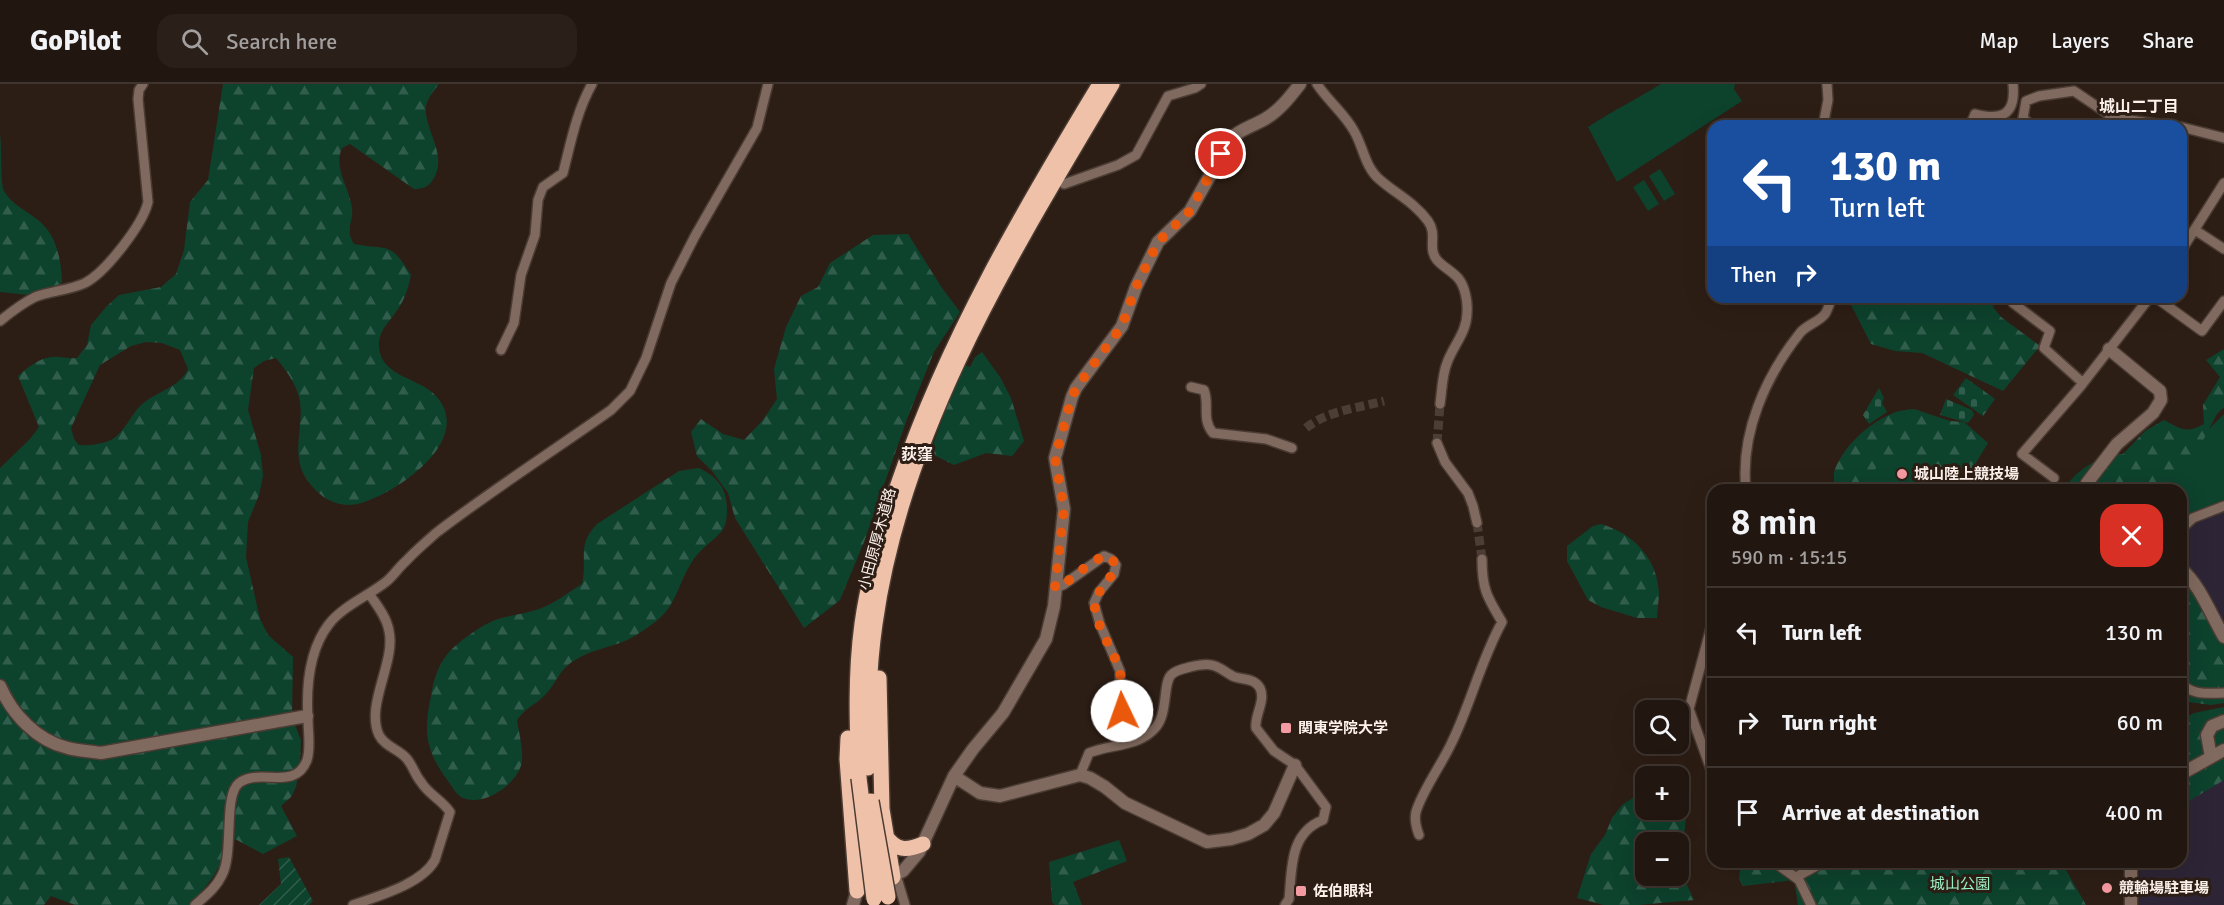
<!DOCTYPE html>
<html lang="en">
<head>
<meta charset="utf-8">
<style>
	body { margin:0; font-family:Signika,"Noto Sans JP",sans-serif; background:#2a1f19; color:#f1f3f6; height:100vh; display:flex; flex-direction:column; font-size:22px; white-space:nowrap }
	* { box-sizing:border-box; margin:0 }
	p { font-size:20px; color:#a29f9f }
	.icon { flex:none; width:33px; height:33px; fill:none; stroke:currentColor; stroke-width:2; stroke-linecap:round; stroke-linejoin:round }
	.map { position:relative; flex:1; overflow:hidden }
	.drawer { position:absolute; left:1707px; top:400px; width:480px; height:384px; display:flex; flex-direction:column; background:#221610; border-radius:18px; box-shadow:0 6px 24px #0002,0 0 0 2px #3f3530 }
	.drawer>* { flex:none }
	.hud { position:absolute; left:1707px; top:36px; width:480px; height:183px; border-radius:18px; box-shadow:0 6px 24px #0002,0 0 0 2px #3f3530; background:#1a4fa0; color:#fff; overflow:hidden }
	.fabs { position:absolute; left:1635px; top:616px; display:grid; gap:12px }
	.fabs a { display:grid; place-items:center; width:54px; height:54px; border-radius:12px; background:#221610; box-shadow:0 6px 24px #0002,0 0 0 2px #3f3530; font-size:30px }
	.pin { position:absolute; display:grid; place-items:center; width:51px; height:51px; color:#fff; margin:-26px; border:3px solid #fff; border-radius:50%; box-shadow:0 2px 6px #0007 }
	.me { position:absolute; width:66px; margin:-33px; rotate:357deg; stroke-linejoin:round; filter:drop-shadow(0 0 4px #0008) }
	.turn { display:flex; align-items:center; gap:21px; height:126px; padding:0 24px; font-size:27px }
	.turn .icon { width:78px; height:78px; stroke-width:2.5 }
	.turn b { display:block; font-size:42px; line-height:51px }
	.then { display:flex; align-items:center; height:57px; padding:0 24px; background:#0003; gap:12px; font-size:22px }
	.round { display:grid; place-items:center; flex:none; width:63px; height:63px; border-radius:18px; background:#2a1f19 }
	.overview { display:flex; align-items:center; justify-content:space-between; height:102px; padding:0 24px }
	h1 { font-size:36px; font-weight:600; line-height:45px }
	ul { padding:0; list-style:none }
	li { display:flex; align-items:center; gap:18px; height:90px; padding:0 24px; border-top:2px solid #3f3530 }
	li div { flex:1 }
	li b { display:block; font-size:22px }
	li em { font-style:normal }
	header { display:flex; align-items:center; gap:36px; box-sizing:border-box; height:84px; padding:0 30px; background:#221610; border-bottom:2px solid #3f3530 }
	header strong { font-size:28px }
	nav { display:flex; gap:33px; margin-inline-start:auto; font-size:21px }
	.search { width:420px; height:54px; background:#2a1f19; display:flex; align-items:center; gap:15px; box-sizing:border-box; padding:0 21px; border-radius:18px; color:#a29f9f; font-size:22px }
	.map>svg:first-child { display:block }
</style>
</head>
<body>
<header>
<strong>GoPilot</strong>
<div class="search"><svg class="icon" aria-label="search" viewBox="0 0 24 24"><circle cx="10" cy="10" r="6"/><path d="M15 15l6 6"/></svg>Search here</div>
<nav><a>Map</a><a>Layers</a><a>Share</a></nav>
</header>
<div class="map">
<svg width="2224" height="821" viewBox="0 0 2224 821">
	<defs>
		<pattern id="forest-firs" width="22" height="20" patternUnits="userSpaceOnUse" patternTransform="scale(1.5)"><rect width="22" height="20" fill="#0d422d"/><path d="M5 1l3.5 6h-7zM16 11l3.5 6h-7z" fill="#315e4c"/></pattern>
		<pattern id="cemetery-stones" width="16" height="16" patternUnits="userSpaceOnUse" patternTransform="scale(1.5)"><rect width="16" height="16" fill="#0d422d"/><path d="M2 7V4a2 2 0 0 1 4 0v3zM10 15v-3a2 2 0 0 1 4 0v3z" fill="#315e4c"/></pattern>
		<pattern id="garden-furrows" width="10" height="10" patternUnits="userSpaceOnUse" patternTransform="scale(1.5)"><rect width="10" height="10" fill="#0d422d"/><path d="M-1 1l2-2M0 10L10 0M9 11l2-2" fill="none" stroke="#315e4c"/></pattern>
	</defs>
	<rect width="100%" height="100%" fill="#2d1e15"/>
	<path fill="#2d2535" d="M2224,424V546L2189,488L2181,479V448L2189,440Z
		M2224,676V821H2139L2140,779L2181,778V701Z"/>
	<path fill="#0d422d" d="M1661,0H1735L1734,5L1742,17L1617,98L1588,43C1612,27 1637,15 1661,0Z
		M1660,85L1675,110L1664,117L1649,92Z
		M1644,96L1659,120L1648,127L1633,103Z
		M2224,330V419L2181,442V406H2097L2208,346Z
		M1909,359L1969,403L1973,406H1852L1875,366Z"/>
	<path fill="url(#forest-firs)" fill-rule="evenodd" d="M223,0H439C432,9 424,18 426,30C429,52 446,72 434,94C429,103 423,105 414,105L350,60L342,64C333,84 349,103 352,124C354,138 344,145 354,160C390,167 389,156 411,191C409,202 405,215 398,225C389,239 378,246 379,264C382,293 420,294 436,312C474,354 402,405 367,417C345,426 326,419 311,401C288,374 304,348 300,318C298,302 286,286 276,274L264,277L254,284L248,326L261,371L263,392L259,411L248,438L246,473L260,535L268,551L293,573L292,634L301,656L300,679L296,703L291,713L281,722L297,752L263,770L235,755L213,793L191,821H75L51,812L44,821H0V384L30,355L39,343L18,292C27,284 39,274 52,273C60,272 68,275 77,274L87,261L91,241L106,223L119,211L161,203L176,190L184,166L190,118L208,96ZM146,258L162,259L180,266L188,285C179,304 157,307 141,321C130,332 125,348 111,356C102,360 89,362 79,361L74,355L71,344L100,281L131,262Z
		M0,50C2,66 0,90 3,105C9,118 23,125 34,133C56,148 61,173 62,198L51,209L38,212L0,208Z
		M908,150L942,204L960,228L934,268L907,335L864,458L840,516L804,544L735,434L728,409L712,387L697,372L691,348L701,335L723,350L744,356L763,336L777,315L774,285L786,243L801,212L818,203L830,179L873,151Z
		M1847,213H1997L1993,223L2001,233L2040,262L2003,307L1922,269L1895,267L1871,260Z
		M2224,265V323L2217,330L2192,377L2156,406H2063C2078,385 2097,372 2123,370L2145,347L2164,336C2181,345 2186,350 2204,340L2203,321L2220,293L2206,276Z
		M982,268L1000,293L1011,314L1024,357L1012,372L986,369L954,381L930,369L960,286L964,281L970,283L975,273Z
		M1914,325L1950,337L1964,338L1988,359L1969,390L1945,387L1919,380L1897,371L1883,374L1861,406H1830C1837,397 1832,394 1835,385C1845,361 1868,340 1891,330C1898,326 1907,326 1914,325Z
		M699,384C719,394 727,405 727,426C727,434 726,442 721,448C710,460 699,465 690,481C678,501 675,524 655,538C645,546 631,555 620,559C605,564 590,567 577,575C559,584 556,601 544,612C534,622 526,623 517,636C519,649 523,664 522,677C519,699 485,723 463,714C457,711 452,703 448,697C426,667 423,649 431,612C434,594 439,577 453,564C465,553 481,542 495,536C509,531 525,530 539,525C554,520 569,508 582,500C588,473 576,462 597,440L679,387Z
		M1601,440C1634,450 1657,474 1659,509C1659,517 1657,526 1657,534H1637L1601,523L1588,516L1567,477V462L1593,442Z
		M2181,488L2224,558V619L2211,621L2181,617Z
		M2224,623V696L2181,722V636L2194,629Z
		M1645,706L1646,726H1678L1679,722L1686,735L1681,774L1686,799L1694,816L1638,821H1604L1577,814L1591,770L1605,751L1612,734L1622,721ZM1646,759H1678V792H1646Z
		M1119,756L1127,777L1073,798L1082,821H1055L1052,818L1049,778Z
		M1741,778L2069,779L2066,786L2086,821H1798L1794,796L1743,802L1739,795Z"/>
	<path fill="url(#cemetery-stones)" d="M1966,294L1995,315L1983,332L1953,311Z
		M1879,304L1884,314L1882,319L1887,328L1869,340L1863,331Z
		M1946,315L1972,326L1974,331L1968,339L1940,331Z"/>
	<path fill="url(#garden-furrows)" d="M289,773L313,817L309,821H259L281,800L278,775Z"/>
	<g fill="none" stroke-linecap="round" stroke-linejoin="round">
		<path stroke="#4c3e35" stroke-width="9" stroke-dasharray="9 4.5" stroke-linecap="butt" d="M1306,344C1327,327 1357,324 1384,317
			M1437,359L1440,320
			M1477,439L1482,475"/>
		<defs>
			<path id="minor" d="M1317,0C1328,17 1345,30 1354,47C1363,62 1365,83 1379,95C1396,110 1414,118 1428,137C1438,151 1427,164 1437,176C1443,183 1452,187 1458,194C1465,202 1468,218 1467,229C1467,248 1453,262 1447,279C1442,291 1442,307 1440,320
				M1823,42L1828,16L1827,0
				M1970,42L1975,30C2003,37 2016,30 2013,0
				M2032,42L2023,34L2026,17L2039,12L2074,7L2108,30L2129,36L2170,42
				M2181,43L2224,54
				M1064,100L1118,81L1136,71L1168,12L1195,4L1201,0
				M2195,146L2224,165
				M2181,167L2224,99
				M2017,213L2013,219L2050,247L2044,264L2083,299
				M2155,213L2202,247L2224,217
				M0,237C11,228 23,219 35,213C51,207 70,206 85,199C106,188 143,140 148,118L138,15L139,6L143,0
				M501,266L514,239L521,191L535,151L538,116L543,103L563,89C571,58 576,29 592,0
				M1191,303L1204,306C1210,321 1201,335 1213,349L1266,355L1292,364
				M1437,359L1445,378L1468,409L1473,422L1477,439
				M2054,394L2022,370L2080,303L2150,213
				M1746,406C1740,350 1765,293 1800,249C1806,241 1819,238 1825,230C1828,226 1830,218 1832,213
				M2181,445L2193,434L2224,422
				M1055,504L1063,501L1104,472L1111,475L1116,481L1114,490L1099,508L1094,519L1100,540L1120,587V610L1126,659
				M1713,536L1689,625L1713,691
				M2181,599C2193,612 2208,609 2224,609
				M1080,691L1089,669C1110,660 1140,663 1156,643C1168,629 1163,599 1171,591C1176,585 1203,579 1211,581C1220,582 1227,590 1235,593C1244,596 1254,594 1260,604C1266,617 1254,632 1256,644L1274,667L1295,681L1326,723L1323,736C1289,749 1292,786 1289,815L1285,821
				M1419,751C1416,743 1414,736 1416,728C1422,707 1442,680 1452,658C1471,619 1481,576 1502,538C1487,513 1482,505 1482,475
				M1774,778L1799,796L1811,821
				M896,791L905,821
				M1796,793L1824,778
				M195,821C205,812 216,804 222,791C234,769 223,712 239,699C260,683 295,708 307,676C311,663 308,649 308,635C306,603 309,566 329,540C343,522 370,511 387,497C394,491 399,483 406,477C415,467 426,458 436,449C492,406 553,367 611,326L630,307L646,274L671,199L695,152L757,44L768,0
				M353,821C378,812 422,800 435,776L450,728C442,716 428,710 421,698C415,691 413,682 407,675C399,665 385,663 379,651C365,621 396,578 389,547C387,534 377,521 370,511"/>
			<path id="tertiary" d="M2086,406L2087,399L2117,360L2153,329L2161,316L2160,307L2109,265
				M2181,485C2199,499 2212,533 2224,553
				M0,602C12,630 37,657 68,664C78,667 90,667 101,669L307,632
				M2211,673L2207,651L2212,642L2224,637
				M2181,690L2224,666
				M954,692L980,709L1000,712L1080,691L1090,694L1105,703L1125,719L1207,758L1231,755L1248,750L1264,741L1274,729L1295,681
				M2131,778V821
				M885,796L903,787L919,768L954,692L973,665L1003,629L1046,555L1054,522L1064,425L1055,374L1072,313L1076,304L1122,242L1136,203L1158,158L1190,127L1231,54C1241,45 1253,42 1265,35C1279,27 1290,13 1300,0
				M853,821L857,807L863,804"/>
			<path id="trunk" d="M879,594L882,725L893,793
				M848,654L847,675L857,807
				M868,684C868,635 868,588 875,540C902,344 1013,167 1112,0
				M859,694C857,642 855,591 862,540C869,490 883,443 900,395C948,255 1023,127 1100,0
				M885,751C896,767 906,767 923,760"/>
		</defs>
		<use href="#minor" stroke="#4a3c33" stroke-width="12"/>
		<use href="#tertiary" stroke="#4a3c33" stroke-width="15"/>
		<use href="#trunk" stroke="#4a3c33" stroke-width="18"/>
		<use href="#minor" stroke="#80695e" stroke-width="9"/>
		<use href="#tertiary" stroke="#80695e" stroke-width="12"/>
		<use href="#trunk" stroke="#f0c1a9" stroke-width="15"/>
		<defs>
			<path id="trunk-bridge" d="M859,694L874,815
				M871,717L888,813"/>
		</defs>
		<use href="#trunk-bridge" stroke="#4a3c33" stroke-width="18" stroke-linecap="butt"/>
		<use href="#trunk-bridge" stroke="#f0c1a9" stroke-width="15"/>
	</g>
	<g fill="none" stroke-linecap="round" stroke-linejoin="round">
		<path stroke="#ea580c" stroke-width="10" stroke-dasharray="0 18" d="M1122,627C1120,613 1123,597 1119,585C1112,562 1092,538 1095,514L1116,485L1114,478L1108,472C1091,473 1073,498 1055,504L1064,425L1055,374L1072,313L1076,304L1122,242L1136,203L1158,158L1190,127L1221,70"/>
	</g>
	<g fill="#f49aa1" stroke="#2d1e15" stroke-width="2">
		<circle cx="1902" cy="390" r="6"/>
		<rect x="1280" y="638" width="12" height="12" rx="3"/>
		<circle cx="2107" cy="804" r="6"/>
		<rect x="1295" y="801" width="12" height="12" rx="3"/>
	</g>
	<g text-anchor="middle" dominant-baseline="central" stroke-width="6" stroke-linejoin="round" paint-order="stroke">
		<g font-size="15" font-weight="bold" fill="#fcf1eb" stroke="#2d1e15" text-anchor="start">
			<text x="1914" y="390">城山陸上競技場</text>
			<text x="1298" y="644">関東学院大学</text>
			<text x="2119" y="804">競輪場駐車場</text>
			<text x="1313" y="807">佐伯眼科</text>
		</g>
		<g font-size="15" fill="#fcf1eb" stroke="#2d1e15">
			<text transform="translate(877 455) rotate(-75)">小田原厚木道路</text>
		</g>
		<g font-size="15" fill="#9ef7ca" stroke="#2d1e15">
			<text x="1960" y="800">城山公園</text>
		</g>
		<g font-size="16" font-weight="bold" fill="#fcf1eb" stroke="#2d1e15">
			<text x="2139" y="23">城山二丁目</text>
			<text x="917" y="371">荻窪</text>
		</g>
	</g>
</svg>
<div class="fabs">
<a><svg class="icon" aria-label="search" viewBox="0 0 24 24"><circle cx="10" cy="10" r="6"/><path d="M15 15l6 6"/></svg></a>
<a>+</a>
<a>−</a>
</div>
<div class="pin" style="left:1221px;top:70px;background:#d93025"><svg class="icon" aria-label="arrive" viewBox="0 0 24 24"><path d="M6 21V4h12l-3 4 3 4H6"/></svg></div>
<svg class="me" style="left:1122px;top:627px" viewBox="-20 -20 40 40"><circle r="19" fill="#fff"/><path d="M0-13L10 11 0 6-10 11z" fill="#ea580c"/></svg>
<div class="hud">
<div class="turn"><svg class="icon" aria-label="left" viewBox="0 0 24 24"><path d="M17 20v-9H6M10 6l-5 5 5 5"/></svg><div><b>130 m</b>Turn left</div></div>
<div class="then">Then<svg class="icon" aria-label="right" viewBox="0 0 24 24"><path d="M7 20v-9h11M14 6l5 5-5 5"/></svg></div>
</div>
<section class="drawer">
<div class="overview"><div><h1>8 min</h1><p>590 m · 15:15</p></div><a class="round" style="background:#d93025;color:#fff"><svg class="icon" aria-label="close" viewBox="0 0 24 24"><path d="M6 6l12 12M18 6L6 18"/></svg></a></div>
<ul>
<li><svg class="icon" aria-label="left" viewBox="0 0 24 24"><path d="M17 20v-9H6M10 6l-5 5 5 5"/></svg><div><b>Turn left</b></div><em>130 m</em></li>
<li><svg class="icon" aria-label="right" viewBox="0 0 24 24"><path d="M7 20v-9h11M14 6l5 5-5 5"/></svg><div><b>Turn right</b></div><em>60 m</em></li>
<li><svg class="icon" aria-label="arrive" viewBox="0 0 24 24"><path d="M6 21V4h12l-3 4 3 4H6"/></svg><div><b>Arrive at destination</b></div><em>400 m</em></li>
</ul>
</section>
</div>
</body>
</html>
